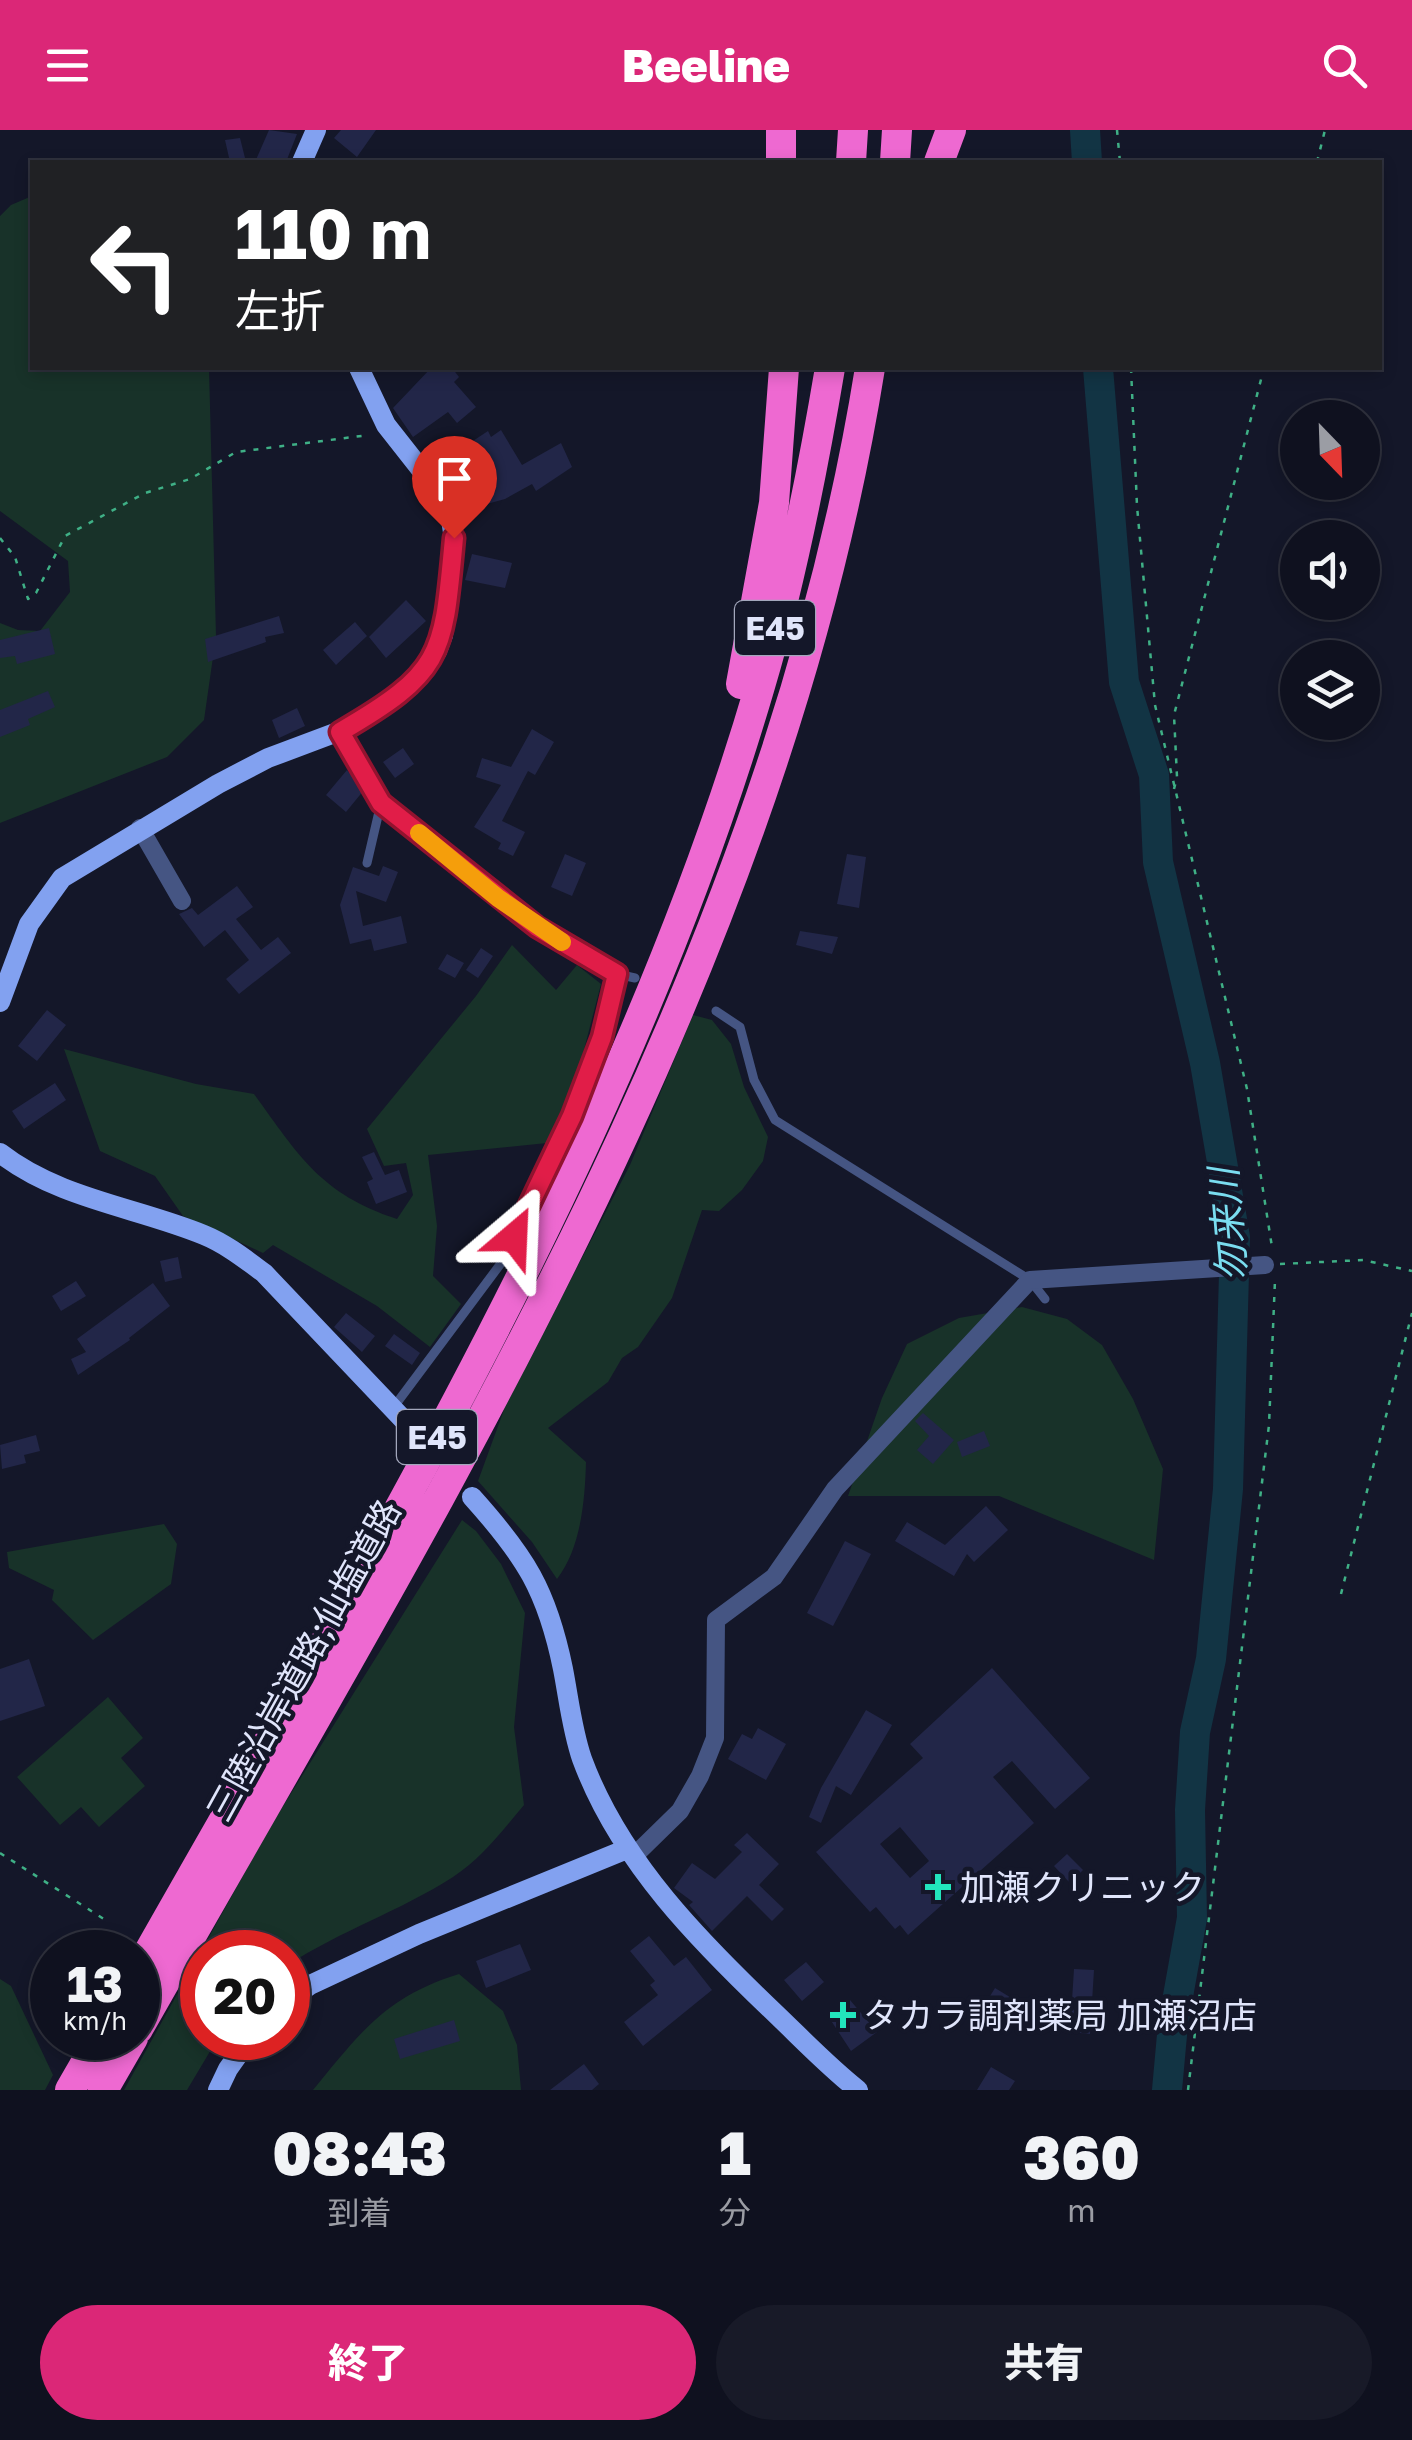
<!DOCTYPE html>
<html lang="ja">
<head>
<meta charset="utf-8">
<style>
	body { margin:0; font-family:"Golos Text","Noto Sans JP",sans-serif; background:#181a28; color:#f1f3f6; height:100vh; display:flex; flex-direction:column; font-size:38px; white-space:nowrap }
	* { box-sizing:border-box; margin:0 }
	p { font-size:32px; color:#9b9da4 }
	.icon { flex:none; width:55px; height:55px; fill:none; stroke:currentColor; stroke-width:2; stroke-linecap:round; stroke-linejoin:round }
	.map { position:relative; height:1960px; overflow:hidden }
	.details { display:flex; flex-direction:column; background:#0f111f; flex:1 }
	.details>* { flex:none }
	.banner { position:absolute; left:30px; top:30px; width:1352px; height:210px; border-radius:0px; box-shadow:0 5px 15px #0003,0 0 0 2px #2f313d; background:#202124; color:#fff; overflow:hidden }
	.needle { width:65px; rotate:157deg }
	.controls { position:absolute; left:1280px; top:270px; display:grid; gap:20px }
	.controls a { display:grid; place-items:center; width:100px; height:100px; border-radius:50%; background:#0f111f; box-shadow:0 5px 15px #0003,0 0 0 2px #2f313d; font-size:50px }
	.speed { position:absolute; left:30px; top:1800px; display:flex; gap:20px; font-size:50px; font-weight:700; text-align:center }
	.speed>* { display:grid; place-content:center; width:130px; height:130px; border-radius:50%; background:#0f111f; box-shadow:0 5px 15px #0003,0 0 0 2px #2f313d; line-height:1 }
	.speed small { font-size:25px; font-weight:400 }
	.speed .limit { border:15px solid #d22; background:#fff; color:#111 }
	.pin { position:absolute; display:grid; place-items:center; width:85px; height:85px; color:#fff; margin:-102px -42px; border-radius:50% 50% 50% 0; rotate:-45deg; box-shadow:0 0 10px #0007 }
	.pin .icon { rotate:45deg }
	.me { position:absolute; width:110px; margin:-55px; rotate:26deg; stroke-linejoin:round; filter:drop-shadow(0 0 8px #0008) }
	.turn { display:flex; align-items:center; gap:35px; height:210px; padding:0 40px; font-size:45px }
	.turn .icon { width:130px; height:130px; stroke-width:2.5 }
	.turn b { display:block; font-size:70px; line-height:85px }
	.eta { display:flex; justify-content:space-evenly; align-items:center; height:170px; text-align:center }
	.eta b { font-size:60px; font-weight:800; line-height:70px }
	.button { display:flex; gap:20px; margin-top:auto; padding:20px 40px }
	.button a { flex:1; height:115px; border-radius:60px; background:#db2777; color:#fff; font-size:40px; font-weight:800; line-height:115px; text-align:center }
	.button a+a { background:#181a28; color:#f1f3f6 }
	header { display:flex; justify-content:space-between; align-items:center; height:130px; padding:0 40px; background:#db2777; color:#fff; font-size:45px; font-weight:800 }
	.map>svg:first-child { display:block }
</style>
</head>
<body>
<header><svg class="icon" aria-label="menu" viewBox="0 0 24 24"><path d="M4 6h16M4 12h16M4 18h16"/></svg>Beeline<svg class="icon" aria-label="search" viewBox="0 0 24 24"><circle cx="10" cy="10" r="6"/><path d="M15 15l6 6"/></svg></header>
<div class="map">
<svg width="1412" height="1960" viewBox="0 0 1412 1960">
	<rect width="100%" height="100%" fill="#141729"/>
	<path fill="#183229" d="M32,66V238H209L216,506L204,590L167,627L0,693V493L18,500L40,501L70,462L68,431L0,381V86L11,75Z
		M512,815L556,860L577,835L601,854L579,939L547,1013L428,1025L437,1096L433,1146L461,1174L430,1217L377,1176L273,1115L263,1123L183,1086L155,1046L100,1021L64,919L196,954L254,964C299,1026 321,1064 397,1089L413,1065L406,1033L384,1036L367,999L476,866Z
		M693,885L712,890L731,914L744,957L768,1007L763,1031L742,1060L719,1081L702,1080L672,1168L638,1217L622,1228L608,1252L548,1298L586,1332C585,1370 581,1418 557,1449L532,1412L478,1351L505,1277L630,1035Z
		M1022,1177L1067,1189L1102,1215L1133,1269L1163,1339L1154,1430L999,1366H848L882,1268L907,1214L959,1188Z
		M462,1390L476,1401L501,1434L525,1483L514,1597L524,1675C503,1700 481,1729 453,1747C400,1781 340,1801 288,1835V1822H202V1908H218L187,1960H124L270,1697Z
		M164,1394L177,1414L171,1454L93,1510L52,1470L54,1460L9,1438L7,1422Z
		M108,1567L143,1608L121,1628L145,1656L99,1697L81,1677L60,1695L17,1647Z
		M459,1844L503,1881L517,1915L521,1960H313C360,1903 385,1867 459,1844Z
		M0,1849L11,1856L53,1945L45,1960H0Z"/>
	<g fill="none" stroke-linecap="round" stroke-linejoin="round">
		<path stroke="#123444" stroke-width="30" d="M1085,0L1087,32
			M1098,238L1124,552L1154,645L1158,732L1205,933L1235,1107L1228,1359L1211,1529L1195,1602L1190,1680L1192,1788L1173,1894L1167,1960"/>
	</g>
	<path fill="#222648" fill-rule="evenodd" d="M269,0L297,4L286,32H255Z
		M341,0H376L357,27L334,8Z
		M240,8L246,32H230L225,10Z
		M431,238H452L459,247L454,252L476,277L457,293L448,282L413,307L393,278Z
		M501,300L522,335L561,313L572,337L536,361L532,354L505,369L465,380L459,355L451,359L435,336L488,301L491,307Z
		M472,424L512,433L505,458L465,450Z
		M406,470L426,491L386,528L369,507Z
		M279,486L284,503L265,507L266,512L208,532L205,509Z
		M355,492L367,506L336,535L323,520Z
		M49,498L55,524L17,534L15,526L0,528V510Z
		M48,561L55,577L28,589L30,595L0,607V580Z
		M297,578L305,596L279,608L272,590Z
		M532,599L554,612L535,645L528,641L502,691L525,702L513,726L498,719L501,713L474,697L501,655L476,647L482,628L511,637Z
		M403,618L414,634L395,648L383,632Z
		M347,640L364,660L346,682L326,665Z
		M565,724L586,733L572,766L551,757Z
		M847,724L866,727L859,778L837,774Z
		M383,736L398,742L386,772L356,761L363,796L401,786L407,813L374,821L371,809L350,814L340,775L353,737L379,746Z
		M237,756L253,777L236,789L261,820L278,807L291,823L239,864L226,849L249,830L225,800L204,817L179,784L192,778L198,785Z
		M800,801L838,807L832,824L796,815Z
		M481,818L493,826L478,848L466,840Z
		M447,824L464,833L455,848L438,839Z
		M47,880L66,895L37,931L18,916Z
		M55,953L66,970L24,999L12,981Z
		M374,1022L385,1045L399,1040L407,1062L376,1074L367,1052L373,1049L362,1027Z
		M178,1127L182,1148L165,1152L160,1131Z
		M76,1151L86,1166L61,1181L52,1166Z
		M153,1153L170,1176L129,1208L130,1210L78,1245L71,1229L86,1222L77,1209Z
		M346,1183L375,1206L362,1222L334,1197Z
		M394,1204L420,1223L412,1235L385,1216Z
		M923,1283L954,1310L933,1334L917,1320L929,1306L915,1291Z
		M984,1301L990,1316L962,1327L957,1312Z
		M36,1305L40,1321L24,1325L26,1333L2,1339L0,1315Z
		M986,1376L1008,1400L974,1432L967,1424L954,1446L895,1411L907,1392L945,1415Z
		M845,1411L871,1424L833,1496L807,1483Z
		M29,1529L45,1576L0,1591V1539Z
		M992,1538L1090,1648L1055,1679L1012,1631L993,1647L1034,1693L908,1805L900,1795L895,1799L876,1777L870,1782L816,1722L923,1628L910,1614ZM900,1697L929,1731L910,1748L880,1714Z
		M866,1580L892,1595L851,1665L836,1656L821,1693L809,1687L821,1658Z
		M758,1598L786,1614L766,1650L728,1629L742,1604L752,1609Z
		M747,1703L779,1734L759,1755L784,1779L772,1791L747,1766L712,1801L689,1775L693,1772L674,1758L692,1733L715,1749L742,1722L734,1715Z
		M1067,1724L1083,1740L1070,1753L1054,1736Z
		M649,1806L674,1836L686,1827L712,1860L643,1916L624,1892L658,1865L650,1855L655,1851L630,1821Z
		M520,1814L531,1840L486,1858L476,1831Z
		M806,1832L824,1852L802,1871L784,1850Z
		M1074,1839L1094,1840L1090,1904L1070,1902Z
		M995,1858L1041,1886L1032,1899L987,1871Z
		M850,1870L877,1902L851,1921L828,1886Z
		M454,1890L460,1911L400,1929L394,1909Z
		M584,1934L599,1954L592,1960H550Z
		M991,1937L1015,1951L1009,1960H977Z"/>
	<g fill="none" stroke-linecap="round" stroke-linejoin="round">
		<path stroke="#3fb086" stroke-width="2.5" stroke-dasharray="5 8" stroke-linecap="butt" d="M1117,0L1120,32
			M1317,32L1325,0
			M1131,238L1137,376L1155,575L1247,959L1272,1117
			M0,408L15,427L28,469L36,463L65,406L145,363L190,349L236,322L369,305
			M1174,659L1177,647L1174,585L1264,238
			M1280,1134L1363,1130L1412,1141
			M1341,1464L1412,1183
			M0,1723L107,1791
			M1188,1960L1269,1295L1275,1150"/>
		<path stroke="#455583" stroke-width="9" d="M340,601L381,673L537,797L617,844L635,848
			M367,733L381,673
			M716,881L740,897L754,950L775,990L1030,1150L1045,1169
			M393,1278L502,1132L572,986L602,907L617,844"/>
		<path stroke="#455583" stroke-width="18" d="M140,698L182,771
			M634,1726L680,1681L700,1646L715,1608L716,1490L774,1447L835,1359L1030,1150L1265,1135"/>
		<path stroke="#82a1f0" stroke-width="20" d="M302,32L316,0
			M0,872L29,794L62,748L218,654L268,628L340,601L380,578L415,551L437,521L443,505L449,457L454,408L451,390L434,356L386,295L359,238
			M0,1023C59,1069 136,1077 204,1105C226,1114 245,1129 264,1143L417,1304
			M472,1367C525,1426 547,1460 563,1539C569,1570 572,1600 582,1629C620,1732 701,1813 779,1887C805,1912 830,1938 858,1960
			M288,1871L310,1855L419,1804L627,1719
			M218,1960L228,1939L250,1908"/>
		<path stroke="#ee69d1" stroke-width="30" d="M781,32V0
			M851,32L853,0
			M895,32L897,0
			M939,32L951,0
			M741,554L774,373L784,238
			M138,1841C370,1431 627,1011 760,556C791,452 812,345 830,238
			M138,1899C435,1375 773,843 870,238
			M70,1960L100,1908
			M103,1960L133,1908"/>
	</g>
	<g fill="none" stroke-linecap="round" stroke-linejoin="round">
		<defs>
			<path id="route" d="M454,408C443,525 445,541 340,602L381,673L537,797L617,844L602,907L572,986L514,1107"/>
		</defs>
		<use href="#route" stroke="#92132f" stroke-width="25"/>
		<use href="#route" stroke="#e11d48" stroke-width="18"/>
		<path stroke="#f59e0b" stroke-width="18" d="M419,703L498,768L562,812"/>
	</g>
	<g fill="#22e5bc" stroke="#141729" stroke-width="4">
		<path d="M933 1742h10v10h10v10h-10v10h-10v-10h-10v-10h10z"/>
		<path d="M838 1870h10v10h10v10h-10v10h-10v-10h-10v-10h10z"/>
	</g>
	<g text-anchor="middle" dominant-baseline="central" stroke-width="9" stroke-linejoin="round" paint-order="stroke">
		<g fill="#141729" stroke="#a3a7bc" stroke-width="2.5">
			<rect x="735" y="471" width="80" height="54" rx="8"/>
			<rect x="397" y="1280" width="80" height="54" rx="8"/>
		</g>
		<g font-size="32" font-weight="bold" fill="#e0e5fb">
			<text x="775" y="498">E45</text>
			<text x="437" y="1307">E45</text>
		</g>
		<g font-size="35" fill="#e0e5fb" stroke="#141729">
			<text transform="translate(303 1530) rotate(-61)">三陸沿岸道路;仙塩道路</text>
		</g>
		<g font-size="35" fill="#e0e5fb" stroke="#141729" text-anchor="start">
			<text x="960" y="1757">加瀬クリニック</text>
			<text x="863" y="1885">タカラ調剤薬局 加瀬沼店</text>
		</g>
		<g font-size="38" font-style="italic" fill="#7addf0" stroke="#141729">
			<text transform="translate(1227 1095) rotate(-95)">勿来川</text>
		</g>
	</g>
</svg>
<div class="controls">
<a><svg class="needle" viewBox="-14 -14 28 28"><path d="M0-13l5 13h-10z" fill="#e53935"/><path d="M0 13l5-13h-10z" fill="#9b9da4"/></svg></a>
<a><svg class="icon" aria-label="sound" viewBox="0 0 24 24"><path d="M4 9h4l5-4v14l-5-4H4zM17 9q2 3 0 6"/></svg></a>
<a><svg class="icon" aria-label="layers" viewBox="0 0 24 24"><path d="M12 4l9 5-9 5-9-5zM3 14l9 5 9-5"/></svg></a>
</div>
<div class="speed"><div>13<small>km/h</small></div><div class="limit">20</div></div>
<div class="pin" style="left:454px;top:408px;background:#d93025"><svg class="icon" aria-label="arrive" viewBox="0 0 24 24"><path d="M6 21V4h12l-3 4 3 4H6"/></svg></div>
<svg class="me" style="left:514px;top:1107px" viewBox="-20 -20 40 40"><path d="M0-17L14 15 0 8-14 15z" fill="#e11d48" stroke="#fff" stroke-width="4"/></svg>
<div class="banner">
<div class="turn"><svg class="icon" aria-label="left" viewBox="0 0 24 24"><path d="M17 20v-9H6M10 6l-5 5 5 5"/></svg><div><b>110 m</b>左折</div></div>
</div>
</div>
<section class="details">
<div class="eta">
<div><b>08:43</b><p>到着</p></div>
<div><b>1</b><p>分</p></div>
<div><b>360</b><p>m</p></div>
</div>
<div class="button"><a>終了</a><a>共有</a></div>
</section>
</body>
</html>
